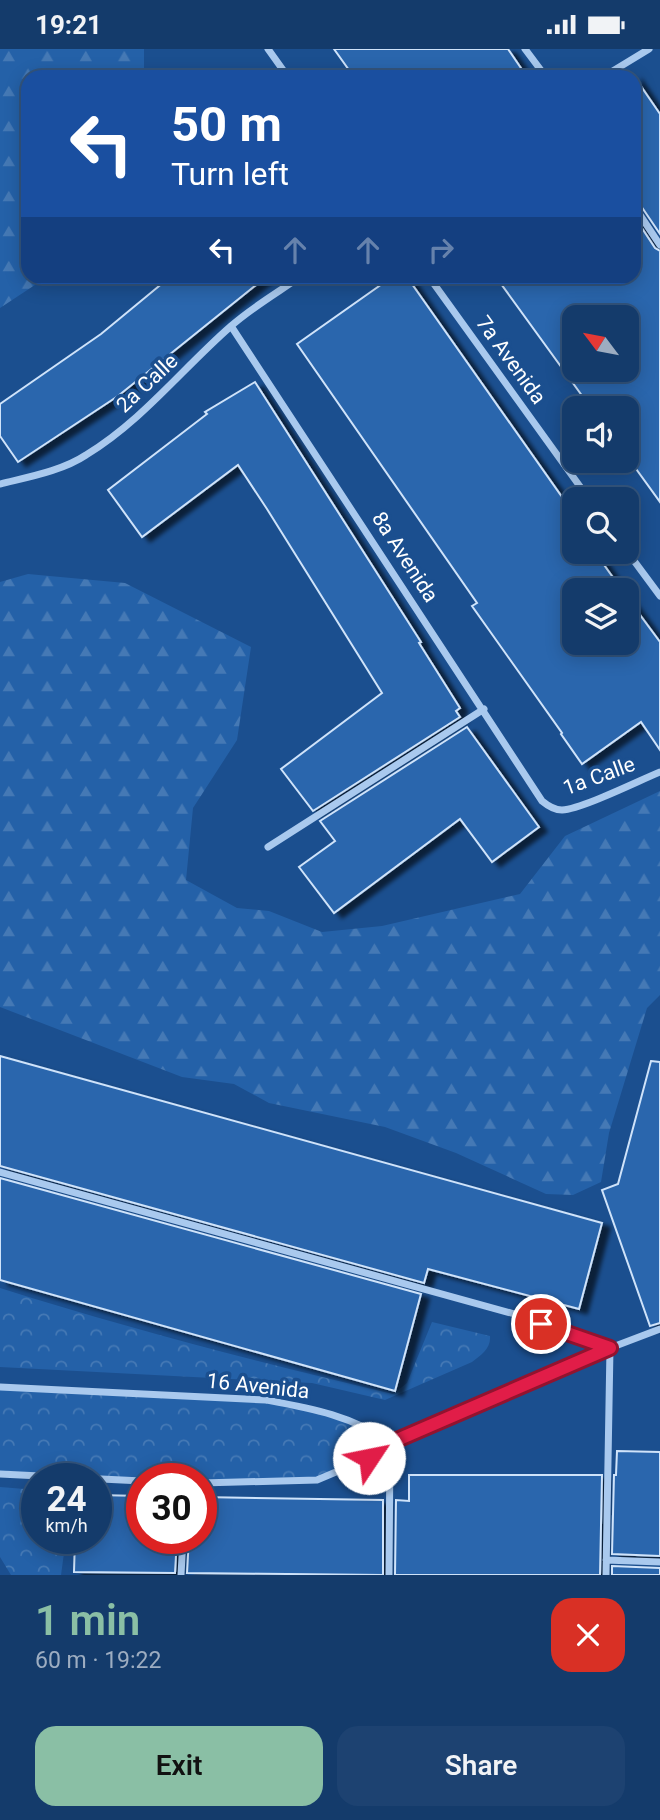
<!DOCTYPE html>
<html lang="en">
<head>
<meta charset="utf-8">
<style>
	body { margin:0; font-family:Roboto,sans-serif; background:#1d4271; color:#f1f3f6; height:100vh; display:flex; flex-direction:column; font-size:26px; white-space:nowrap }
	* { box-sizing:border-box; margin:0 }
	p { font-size:23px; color:#9dadc1 }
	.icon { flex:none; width:38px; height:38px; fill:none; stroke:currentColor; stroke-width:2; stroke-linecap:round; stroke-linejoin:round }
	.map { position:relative; height:1526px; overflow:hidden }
	.drawer { display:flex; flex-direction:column; background:#143b6b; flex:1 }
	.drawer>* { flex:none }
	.banner { position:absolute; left:21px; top:21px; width:620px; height:214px; border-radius:21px; box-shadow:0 4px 18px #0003,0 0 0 2px #33557e; background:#1a4fa0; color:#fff; overflow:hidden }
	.needle { width:46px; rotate:302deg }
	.tools { position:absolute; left:562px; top:256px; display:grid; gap:14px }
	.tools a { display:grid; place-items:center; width:77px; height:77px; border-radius:14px; background:#143b6b; box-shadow:0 4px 18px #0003,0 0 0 2px #33557e; font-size:35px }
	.speed { position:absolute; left:21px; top:1414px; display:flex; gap:14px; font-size:35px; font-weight:700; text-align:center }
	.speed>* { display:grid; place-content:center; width:91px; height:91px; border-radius:50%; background:#143b6b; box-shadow:0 4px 18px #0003,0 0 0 2px #33557e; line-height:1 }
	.speed small { font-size:18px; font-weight:400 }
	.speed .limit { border:10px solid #d22; background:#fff; color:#111 }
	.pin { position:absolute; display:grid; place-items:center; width:60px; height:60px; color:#fff; margin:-30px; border:4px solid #fff; border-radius:50%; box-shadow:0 2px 7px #0007 }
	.me { position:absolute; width:77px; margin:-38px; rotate:56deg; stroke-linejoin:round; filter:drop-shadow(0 0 5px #0008) }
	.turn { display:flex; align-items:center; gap:24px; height:147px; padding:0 35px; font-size:32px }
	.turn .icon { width:91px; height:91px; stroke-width:2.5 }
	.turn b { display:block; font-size:49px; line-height:60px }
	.lanes { display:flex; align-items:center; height:66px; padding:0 35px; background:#0003; justify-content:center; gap:35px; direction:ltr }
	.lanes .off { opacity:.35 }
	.round { display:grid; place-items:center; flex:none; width:74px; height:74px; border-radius:21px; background:#1d4271 }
	.headline { display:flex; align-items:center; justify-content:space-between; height:119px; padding:0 35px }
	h1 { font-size:42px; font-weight:600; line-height:52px; color:#8abfa5 }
	.cta { display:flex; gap:14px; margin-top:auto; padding:14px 35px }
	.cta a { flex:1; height:80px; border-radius:21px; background:#8abfa5; color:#111; font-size:28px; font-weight:600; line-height:80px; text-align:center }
	.cta a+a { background:#1d4271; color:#f1f3f6 }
	.status { display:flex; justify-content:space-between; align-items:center; height:49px; padding:0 35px; background:#143b6b; direction:ltr }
	.status svg { height:19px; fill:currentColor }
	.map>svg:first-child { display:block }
</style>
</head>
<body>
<div class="status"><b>19:21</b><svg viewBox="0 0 49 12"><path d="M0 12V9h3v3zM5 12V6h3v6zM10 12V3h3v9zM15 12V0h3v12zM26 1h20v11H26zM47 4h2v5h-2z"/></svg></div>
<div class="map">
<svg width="660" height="1526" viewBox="0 0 660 1526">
	<defs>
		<pattern id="forest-firs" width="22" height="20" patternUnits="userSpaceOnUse" patternTransform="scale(1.75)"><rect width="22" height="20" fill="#2461a8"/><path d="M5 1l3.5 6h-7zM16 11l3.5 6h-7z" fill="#4579b5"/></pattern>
		<pattern id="park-crowns" width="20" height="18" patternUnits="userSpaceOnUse" patternTransform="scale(1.75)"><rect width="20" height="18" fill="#2461a8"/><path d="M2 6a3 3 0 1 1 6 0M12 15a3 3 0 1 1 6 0" fill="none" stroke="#4579b5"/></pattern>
		<filter id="shadow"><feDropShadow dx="8" dy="4.5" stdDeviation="2" flood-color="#0009"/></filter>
	</defs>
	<rect width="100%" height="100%" fill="#1b4f8f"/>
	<path fill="url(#forest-firs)" d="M0,0H144V28H28V228H47L0,259Z
		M28,525L125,534L251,598L237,691L193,759L186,831L237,859L269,862L322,883L382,877L520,845L565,787L660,742V946L647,959L609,1084L601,1133L573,1146L546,1145L456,1104L385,1078L269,1054L234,1035L182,1028L0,958V533Z"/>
	<path fill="url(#park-crowns)" d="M0,1239C130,1280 261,1314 393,1345L407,1334L432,1273L490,1287C491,1300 481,1306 472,1313L385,1351L312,1334L0,1318Z
		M0,1338L266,1351L339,1368L390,1394L369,1409L317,1431L201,1434V1430L0,1425Z
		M0,1438L37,1441V1489H66L61,1526H11L0,1508Z"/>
	<path fill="#2a66ad" stroke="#cfe3fa" stroke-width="2" fill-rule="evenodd" filter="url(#shadow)" d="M334,0H508L527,28H354Z
		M634,27L660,65V185L639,154L634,151Z
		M634,167L655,199L660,202V453L626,406V359H591L496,228H634ZM574,268H626V320H574Z
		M170,228H266L118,347L18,413L0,387V355L101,285Z
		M392,228H407L574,465V502H594L622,541H574V593H626V547L660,593V701L641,673L582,715L561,685L562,684L472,557L477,554L297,295Z
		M255,333L421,593L419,594L460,659L456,662L460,668L313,762L281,720L382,644L267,460L238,416L142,488L108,441L207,365L205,363Z
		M467,678L539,778L492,813L460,770L334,864L299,818L335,792L320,772Z
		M0,1007L602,1174L579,1260L428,1220L424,1234L0,1117Z
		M651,1012L660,1013V1274L650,1277L602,1141L618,1135Z
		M0,1129L421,1245L395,1342L0,1231Z
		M617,1402L660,1403V1507L612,1505L614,1426H616Z
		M409,1426H602L600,1526H395L396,1451L409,1452Z
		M96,1446L142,1447V1489H177L175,1524L74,1523L75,1489H96Z
		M201,1448L383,1451V1526L187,1524L189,1489H201Z
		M612,1517L660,1519V1526H612Z"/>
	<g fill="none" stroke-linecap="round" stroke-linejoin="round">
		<path stroke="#a9c9ee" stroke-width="7" d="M268,0L288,28
			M525,0L546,28
			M603,28L649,0
			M634,157L660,196
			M429,228L589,450
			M231,277L542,752C548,757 554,761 562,761C582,760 638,732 660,723
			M0,435C28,428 62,422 86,406C142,372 182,320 230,278C251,259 277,244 300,228
			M626,501L660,547
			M268,798L484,660
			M0,1123L518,1266L610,1299L606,1526
			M0,1338L266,1351C309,1359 354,1367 390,1394
			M0,1425L142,1432
			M201,1434L317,1431L369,1409L390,1394L610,1299L660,1280
			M606,1511L660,1513
			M181,1526L183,1489
			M389,1526L390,1394"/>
	</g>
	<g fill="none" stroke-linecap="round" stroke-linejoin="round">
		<defs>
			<path id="route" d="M369,1409L390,1394L610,1299L541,1275"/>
		</defs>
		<use href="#route" stroke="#92132f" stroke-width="18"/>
		<use href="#route" stroke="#e11d48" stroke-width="12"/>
	</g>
	<g text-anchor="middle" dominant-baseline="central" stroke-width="7" stroke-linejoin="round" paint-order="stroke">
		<g font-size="21" fill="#fff" stroke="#1b4f8f">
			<text transform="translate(511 311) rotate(54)">7a Avenida</text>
			<text transform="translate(147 334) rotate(-43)">2a Calle</text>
			<text transform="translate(405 508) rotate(57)">8a Avenida</text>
			<text transform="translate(599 727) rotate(-20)">1a Calle</text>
			<text transform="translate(258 1337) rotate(6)">16 Avenida</text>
		</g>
	</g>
</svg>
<div class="tools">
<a><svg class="needle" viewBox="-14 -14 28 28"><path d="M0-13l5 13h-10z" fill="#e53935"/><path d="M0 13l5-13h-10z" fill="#9dadc1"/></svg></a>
<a><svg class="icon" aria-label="sound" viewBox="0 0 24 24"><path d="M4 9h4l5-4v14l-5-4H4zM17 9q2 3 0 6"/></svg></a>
<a><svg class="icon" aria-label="search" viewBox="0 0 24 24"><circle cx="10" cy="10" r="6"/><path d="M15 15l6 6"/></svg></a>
<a><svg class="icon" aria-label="layers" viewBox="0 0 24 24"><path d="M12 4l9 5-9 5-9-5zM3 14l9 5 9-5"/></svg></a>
</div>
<div class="speed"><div>24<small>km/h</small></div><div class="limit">30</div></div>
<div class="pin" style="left:541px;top:1275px;background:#d93025"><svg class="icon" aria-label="arrive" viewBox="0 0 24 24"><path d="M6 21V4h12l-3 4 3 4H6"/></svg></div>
<svg class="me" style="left:369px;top:1409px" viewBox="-20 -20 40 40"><circle r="19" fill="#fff"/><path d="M0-13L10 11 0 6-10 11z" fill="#e11d48"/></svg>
<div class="banner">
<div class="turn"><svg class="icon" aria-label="left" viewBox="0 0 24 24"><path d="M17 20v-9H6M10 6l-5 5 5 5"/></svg><div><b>50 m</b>Turn left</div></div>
<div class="lanes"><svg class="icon" aria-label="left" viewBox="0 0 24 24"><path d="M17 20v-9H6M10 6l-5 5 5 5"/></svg><svg class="icon off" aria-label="ahead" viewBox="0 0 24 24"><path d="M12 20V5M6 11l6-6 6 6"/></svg><svg class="icon off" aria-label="ahead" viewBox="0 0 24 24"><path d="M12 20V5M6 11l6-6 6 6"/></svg><svg class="icon off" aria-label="right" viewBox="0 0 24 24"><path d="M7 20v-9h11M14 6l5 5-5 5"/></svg></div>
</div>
</div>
<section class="drawer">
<div class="headline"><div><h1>1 min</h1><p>60 m · 19:22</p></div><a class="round" style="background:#d93025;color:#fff"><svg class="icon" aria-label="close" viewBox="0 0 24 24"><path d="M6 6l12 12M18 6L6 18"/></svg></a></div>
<div class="cta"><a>Exit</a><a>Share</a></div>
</section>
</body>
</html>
